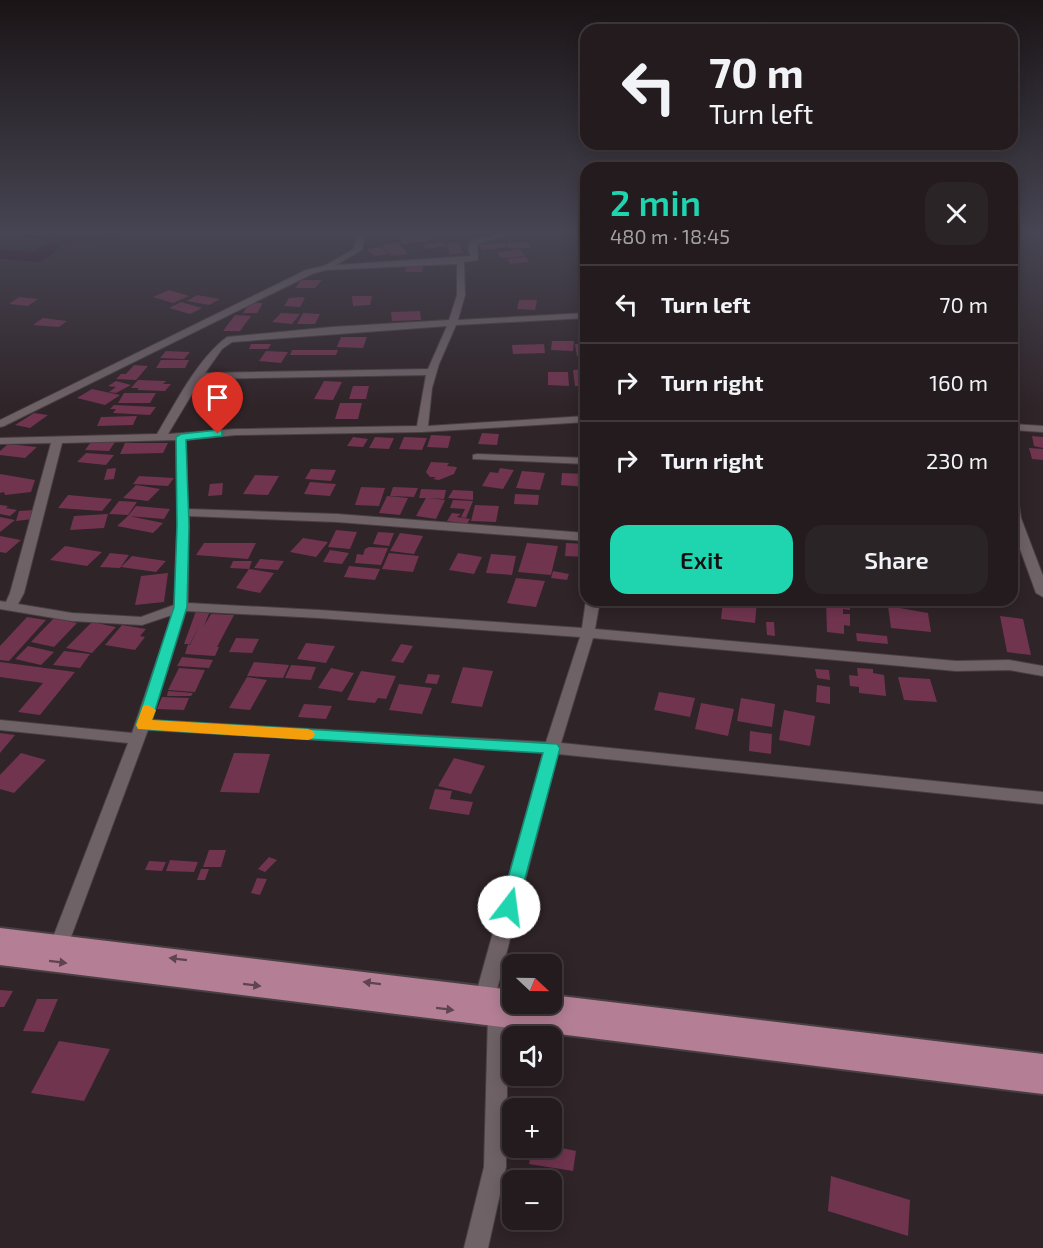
<!DOCTYPE html>
<html lang="en">
<head>
<meta charset="utf-8">
<style>
	body { margin:0; font-family:"Exo 2",sans-serif; background:#2b2427; color:#f1f3f6; height:100vh; display:flex; flex-direction:column; font-size:22px; white-space:nowrap }
	* { box-sizing:border-box; margin:0 }
	p { font-size:20px; color:#a3a1a4 }
	.icon { flex:none; width:33px; height:33px; fill:none; stroke:currentColor; stroke-width:2; stroke-linecap:round; stroke-linejoin:round }
	.map { position:relative; flex:1; overflow:hidden }
	.details { position:absolute; left:580px; top:162px; width:438px; height:444px; display:flex; flex-direction:column; background:#231b1e; border-radius:18px; box-shadow:0 3px 15px #0003,0 0 0 2px #40393c }
	.details>* { flex:none }
	.banner { position:absolute; left:580px; top:24px; width:438px; height:126px; border-radius:18px; box-shadow:0 3px 15px #0003,0 0 0 2px #40393c; background:#231b1e; color:#f1f3f6; overflow:hidden }
	.needle { width:39px; rotate:112deg }
	.buttons { position:absolute; left:502px; top:954px; display:grid; gap:12px }
	.buttons a { display:grid; place-items:center; width:60px; height:60px; border-radius:12px; background:#231b1e; box-shadow:0 3px 15px #0003,0 0 0 2px #40393c; font-size:30px }
	.pin { position:absolute; display:grid; place-items:center; width:51px; height:51px; color:#fff; margin:-62px -26px; border-radius:50% 50% 50% 0; rotate:-45deg; box-shadow:0 0 6px #0007 }
	.pin .icon { rotate:45deg }
	.me { position:absolute; width:66px; margin:-33px; rotate:15deg; stroke-linejoin:round; filter:drop-shadow(0 0 4px #0008) }
	.turn { display:flex; align-items:center; gap:21px; height:126px; padding:0 30px; font-size:27px }
	.turn .icon { width:78px; height:78px; stroke-width:2.5 }
	.turn b { display:block; font-size:42px; line-height:51px }
	.round { display:grid; place-items:center; flex:none; width:63px; height:63px; border-radius:18px; background:#2b2427 }
	.headline { display:flex; align-items:center; justify-content:space-between; height:102px; padding:0 30px }
	h1 { font-size:36px; font-weight:600; line-height:45px; color:#1fd5b0 }
	.action { display:flex; gap:12px; margin-top:auto; padding:12px 30px }
	.action a { flex:1; height:69px; border-radius:18px; background:#1fd5b0; color:#111; font-size:24px; font-weight:600; line-height:69px; text-align:center }
	.action a+a { background:#2b2427; color:#f1f3f6 }
	ul { padding:0; list-style:none }
	li { display:flex; align-items:center; gap:18px; height:78px; padding:0 30px; border-top:2px solid #40393c }
	li div { flex:1 }
	li b { display:block; font-size:22px }
	li em { font-style:normal }
	.map>svg:first-child { display:block }
</style>
</head>
<body>
<div class="map">
<svg width="1043" height="1248" viewBox="0 0 1043 1248">
	<rect width="100%" height="100%" fill="#2f2428"/>
	<g fill="none" stroke-linecap="round" stroke-linejoin="round">
		<path stroke="#260013" stroke-width="3" d="M12,233L58,241"/>
		<path fill="#260013" fill-rule="evenodd" d="M79,233H124L116,238L63,245L44,260L38,262L0,259V249L34,252L52,238Z"/>
	</g>
	<path fill="#70344f" d="M406,233H425L426,235L415,236H430L432,239H427L429,241L402,244L398,239L408,237Z
		M397,242L408,254L392,256L381,245Z
		M440,242L446,246L427,249L421,245Z
		M459,242L463,253L450,254L447,243Z
		M529,242L530,248H508L507,243Z
		M504,243L507,247L482,250L479,245Z
		M381,247L388,254L374,256L367,249Z
		M520,249L525,256L501,258L498,253Z
		M526,257L529,262L510,264L507,259Z
		M407,266H423L422,272H405Z
		M301,280H322L315,288H295Z
		M169,290L189,296L173,303L153,297Z
		M197,295L220,299L209,305L187,301Z
		M352,296H372L370,305L353,306Z
		M19,297L38,299L28,306L9,304Z
		M302,297L305,298L300,307L284,306L289,298Z
		M519,300H537L535,310L517,309Z
		M181,302L202,308L190,314L169,308Z
		M249,303H263L257,313H243Z
		M420,311L421,320L392,321L391,312Z
		M281,313L300,314L292,324L272,322Z
		M303,313L320,314L315,324H297Z
		M235,315L251,316L240,331H223Z
		M43,318L67,321L59,327L33,325Z
		M341,337H367L363,348L337,347Z
		M552,341H574L573,351L551,350Z
		M251,344H271L268,349H249Z
		M544,344L545,353L513,354L512,345Z
		M575,344H586V356H577Z
		M292,350H338L336,355H290Z
		M166,351L190,352L184,359L160,358Z
		M266,351L288,352L281,363L259,361Z
		M161,360H189L185,368H156Z
		M134,365L148,366L136,380L116,379L121,374H126Z
		M586,369V386H575L573,370Z
		M548,372H568L569,386L548,385Z
		M138,380L166,381L163,384H171L165,391L137,390L139,388H131Z
		M116,381L131,385L116,393L109,392L116,387L108,386Z
		M324,381L342,382L333,400L314,399Z
		M353,386H369L366,399H349Z
		M92,389L120,395L105,405L77,398Z
		M124,393H156L150,403H118Z
		M340,403H362L358,419H335Z
		M114,405L156,407L150,415L113,413L116,409H110Z
		M34,413L48,415L30,428L15,425Z
		M137,416L133,425L97,426L101,417Z
		M482,433L499,434L497,445L478,444Z
		M431,435L451,436L448,448L427,447Z
		M1032,436L1043,437V448L1034,446Z
		M353,437L368,439L363,447L347,446Z
		M375,437L394,438L389,449L369,448Z
		M404,437L427,438L422,450L399,449Z
		M91,442H115L109,451L85,450Z
		M125,443H168L163,453L120,454Z
		M8,444L37,447L25,458L0,455V451Z
		M1029,448L1043,449V460L1032,459Z
		M86,453L114,455L106,465L77,462Z
		M431,462L449,463L447,466L457,467L454,474L439,480L433,479L436,477H430L426,472Z
		M116,468L114,479L104,480L107,469Z
		M500,468L514,470L503,489L482,486L490,472L498,473Z
		M311,469L336,470L331,481L305,479Z
		M522,471L545,473L540,490L516,488Z
		M562,473L586,474V487L561,485Z
		M0,474L35,480L31,492L5,495L4,492L0,493Z
		M255,475L279,476L268,495L243,494Z
		M139,476L174,478L168,486L133,484Z
		M310,482L336,484L330,496L304,494Z
		M223,483L222,495L208,496L210,484Z
		M136,485L160,489L148,501L123,498Z
		M361,487L385,488L379,506L355,505Z
		M393,487L418,488L414,497L390,496Z
		M421,489L446,490L444,499L428,498L445,500L436,519L416,516L426,498H419Z
		M453,490L473,491V500L448,498Z
		M515,494L539,495L538,505L514,504Z
		M68,495L112,499L102,511L58,508Z
		M387,496L408,498L400,515L379,513Z
		M453,500L473,501L466,518L461,517L465,509L450,508Z
		M119,501L137,502L128,515L109,514Z
		M0,505L8,506L6,508L17,510L10,516L0,514Z
		M475,505L499,506L496,522L471,521Z
		M136,506L170,509L164,519L128,516Z
		M35,510L33,519L16,521L19,511Z
		M452,513L461,514L457,517L470,519L467,524L447,521Z
		M108,514L104,528L70,530L74,516Z
		M128,516H129L163,523L153,533L117,526Z
		M0,517L15,520L0,532Z
		M336,530L357,532L350,549L328,547Z
		M378,532L394,533L389,546L373,544Z
		M400,533L423,536L414,554L390,551Z
		M0,536L21,540L6,553L0,552Z
		M303,538L328,542L316,557L290,552Z
		M204,543H256L248,559L196,555Z
		M527,543L558,546L551,575L518,572Z
		M566,543L586,544V557L565,556Z
		M65,546L102,552L87,566L50,560Z
		M369,547L388,548L381,565L355,563L357,554L363,555L365,549Z
		M330,550L349,553L342,564L323,562Z
		M110,553L129,555L120,568L100,567Z
		M389,553L419,556L413,572L382,569Z
		M458,553L482,557L474,574L449,570Z
		M491,554L516,556L512,575L486,573Z
		M132,556L166,561L156,572L121,567Z
		M260,559L284,561L278,570L254,568Z
		M233,561H252L249,569L230,568Z
		M349,566L380,569L375,580L344,577Z
		M249,569L274,573L260,593L236,588Z
		M553,571L569,574L567,580L551,578Z
		M168,573L164,602L135,605L141,576Z
		M516,578L545,581L536,607L507,603Z
		M723,600H757L755,623L721,619Z
		M826,600L849,602L850,610L843,609V614H850V626L844,625V634L827,632Z
		M888,606L928,613L931,632L891,628Z
		M196,611H210L204,626L211,614L234,615L217,647H219L215,656L185,654L188,644L190,645L200,624L190,644H184Z
		M1000,616L1023,619L1031,655L1007,652Z
		M27,617L46,620L9,661L0,660V646Z
		M54,618L77,623L54,647L31,642Z
		M92,622L116,627L92,653L66,648Z
		M766,622H774L775,636L767,635Z
		M122,625L146,629L140,636L145,637L135,650L105,645Z
		M856,633L887,636L888,644L857,641Z
		M236,638L259,639L252,653L229,652Z
		M306,643L335,646L326,663L297,659Z
		M401,644L413,646L403,663L391,661Z
		M28,646L54,652L41,665L15,659Z
		M64,651L90,654L80,668L53,665Z
		M182,657L213,660L209,668L177,666Z
		M0,662L75,672L40,715L18,712L43,683L0,677Z
		M254,662L289,665L283,678L247,676Z
		M291,665L316,667L311,680L285,678Z
		M463,667L493,671L482,707L451,703Z
		M179,668L205,670L195,692L168,690Z
		M331,668L354,673L342,692L318,688Z
		M857,668L873,669V673L884,675L886,696L859,693V687L850,686L849,675L858,676Z
		M815,669L829,670L830,680L817,678Z
		M361,671L396,676L386,699L378,698L375,703L347,700Z
		M428,674L440,675L437,684L425,683Z
		M247,677L267,680L250,710L229,708Z
		M898,677L930,679L937,702L904,700Z
		M399,684L432,688L422,714L389,710Z
		M817,685L830,687V704L816,702Z
		M168,691L193,693L191,696H167Z
		M659,692L695,698L690,717L654,710Z
		M162,697L189,698L184,710L157,709Z
		M741,698L775,704L772,727L737,721Z
		M701,703L734,709L728,736L695,729Z
		M304,704L332,706L326,719L298,717Z
		M784,710L815,716L810,746L779,740Z
		M750,731L772,734L771,754L749,751Z
		M0,733L15,735L0,753Z
		M21,753L46,760L14,793L0,789V775Z
		M234,753L270,754L259,793L220,792Z
		M454,758L485,766L471,794L438,786Z
		M435,789L452,791L450,799L473,802L469,815L429,809Z
		M209,850H226L221,867H203Z
		M269,857L277,860L265,872L258,869Z
		M170,860L198,862L194,872L166,871Z
		M149,861L166,862L162,871L145,870Z
		M201,869H209L205,880H197Z
		M257,878L267,879L260,895L251,893Z
		M0,990L13,991L4,1007H0Z
		M37,999H58L44,1032L23,1031Z
		M59,1041L110,1049L84,1101L31,1093Z
		M552,1146L576,1151L573,1171L529,1164L532,1148Z
		M831,1176L910,1200L908,1236L828,1211Z"/>
	<g fill="none" stroke-linecap="round" stroke-linejoin="round">
		<defs>
			<path id="minor" d="M354,233H362L364,239L362,250L336,265L471,256L468,249L470,241L499,233H512L477,244L478,260L464,262L465,295L458,320L586,313V318L456,325L439,364L432,388L428,426L586,416V422L422,432L236,435L186,440L188,509L337,514L586,533V541L337,522L189,516L188,603L319,610L582,628L586,600H600L595,629L956,661L1009,660L1043,666V676L1009,670L956,671L593,638L561,743L1043,792V804L558,754L495,997L492,1003L485,1005L478,1003L475,997L543,753L148,730L68,945L66,951L59,953L52,951L50,945L128,743L0,730V720L132,733L172,615L142,625L72,621L0,609V601L6,602L10,593L51,443L0,444V438L157,434C175,404 198,358 227,337L332,327L449,320L457,295V264L326,270L312,274L4,426L0,427V420L306,270L324,266L354,249L356,239ZM447,326L428,369L205,373L222,349L232,342ZM426,375L417,426L236,429L168,434L201,379ZM176,440L177,527L174,605L141,617L72,613L18,604L24,593L62,443ZM186,611L319,618L580,637L546,742L152,720Z
				M1012,424L1043,426V432L1012,430Z
				M477,454L586,458V464L473,459V455Z
				M1012,496L1018,499L1021,518L1043,576V597L1036,593L1012,527Z
				M498,1006L505,1009L508,1015L506,1167L488,1248H464L484,1167L488,1015L491,1009Z"/>
			<path id="primary" d="M0,928L513,990V1004H523L521,1008L529,1009L527,1004H552V995L1043,1054V1094L0,965Z"/>
		</defs>
		<use href="#minor" stroke="#483f42" stroke-width="2"/>
		<use href="#primary" stroke="#483f42" stroke-width="4"/>
		<use href="#minor" fill="#6f6267" fill-rule="evenodd"/>
		<use href="#primary" fill="#b47f95" fill-rule="evenodd"/>
	</g>
	<defs><path id="oneway-solid" d="M-6-.8H1V-3.2L6.5 0L1 3.2V.8H-6Z" transform="scale(1.5)"/></defs>
	<g fill="#5e444e">
		<use href="#oneway-solid" transform="translate(178 959) rotate(-173)"/>
		<use href="#oneway-solid" transform="translate(58 962) rotate(7)"/>
		<use href="#oneway-solid" transform="translate(372 983) rotate(-173)"/>
		<use href="#oneway-solid" transform="translate(252 985) rotate(7)"/>
		<use href="#oneway-solid" transform="translate(445 1009) rotate(7)"/>
	</g>
	<linearGradient id="sky" x2="0" y2="1"><stop stop-color="#1a1416"/><stop offset="0.57" stop-color="#474553"/><stop offset="1" stop-color="#474553" stop-opacity="0"/></linearGradient>
	<rect width="1043" height="408" fill="url(#sky)"/>
	<path fill="#1fd5b0" stroke="#148a72" stroke-width="1.5" d="M218,430L222,431V436L186,440L189,526L187,607L152,720L557,744L560,748L516,912L509,914L503,912L500,907L543,753L138,729L136,725L174,607L177,526L176,437L181,434Z"/>
	<path fill="#f59e0b" d="M148,705L156,710L152,720L308,729L313,731L315,734L313,738L308,740L138,729L136,725L143,706Z"/>
</svg>
<div class="buttons">
<a><svg class="needle" viewBox="-14 -14 28 28"><path d="M0-13l5 13h-10z" fill="#e53935"/><path d="M0 13l5-13h-10z" fill="#a3a1a4"/></svg></a>
<a><svg class="icon" aria-label="sound" viewBox="0 0 24 24"><path d="M4 9h4l5-4v14l-5-4H4zM17 9q2 3 0 6"/></svg></a>
<a>+</a>
<a>−</a>
</div>
<div class="pin" style="left:218px;top:434px;background:#d93025"><svg class="icon" aria-label="arrive" viewBox="0 0 24 24"><path d="M6 21V4h12l-3 4 3 4H6"/></svg></div>
<svg class="me" style="left:509px;top:907px" viewBox="-20 -20 40 40"><circle r="19" fill="#fff"/><path d="M0-13L10 11 0 6-10 11z" fill="#1fd5b0"/></svg>
<div class="banner">
<div class="turn"><svg class="icon" aria-label="left" viewBox="0 0 24 24"><path d="M17 20v-9H6M10 6l-5 5 5 5"/></svg><div><b>70 m</b>Turn left</div></div>
</div>
<section class="details">
<div class="headline"><div><h1>2 min</h1><p>480 m · 18:45</p></div><a class="round"><svg class="icon" aria-label="close" viewBox="0 0 24 24"><path d="M6 6l12 12M18 6L6 18"/></svg></a></div>
<ul>
<li><svg class="icon" aria-label="left" viewBox="0 0 24 24"><path d="M17 20v-9H6M10 6l-5 5 5 5"/></svg><div><b>Turn left</b></div><em>70 m</em></li>
<li><svg class="icon" aria-label="right" viewBox="0 0 24 24"><path d="M7 20v-9h11M14 6l5 5-5 5"/></svg><div><b>Turn right</b></div><em>160 m</em></li>
<li><svg class="icon" aria-label="right" viewBox="0 0 24 24"><path d="M7 20v-9h11M14 6l5 5-5 5"/></svg><div><b>Turn right</b></div><em>230 m</em></li>
</ul>
<div class="action"><a>Exit</a><a>Share</a></div>
</section>
</div>
</body>
</html>
